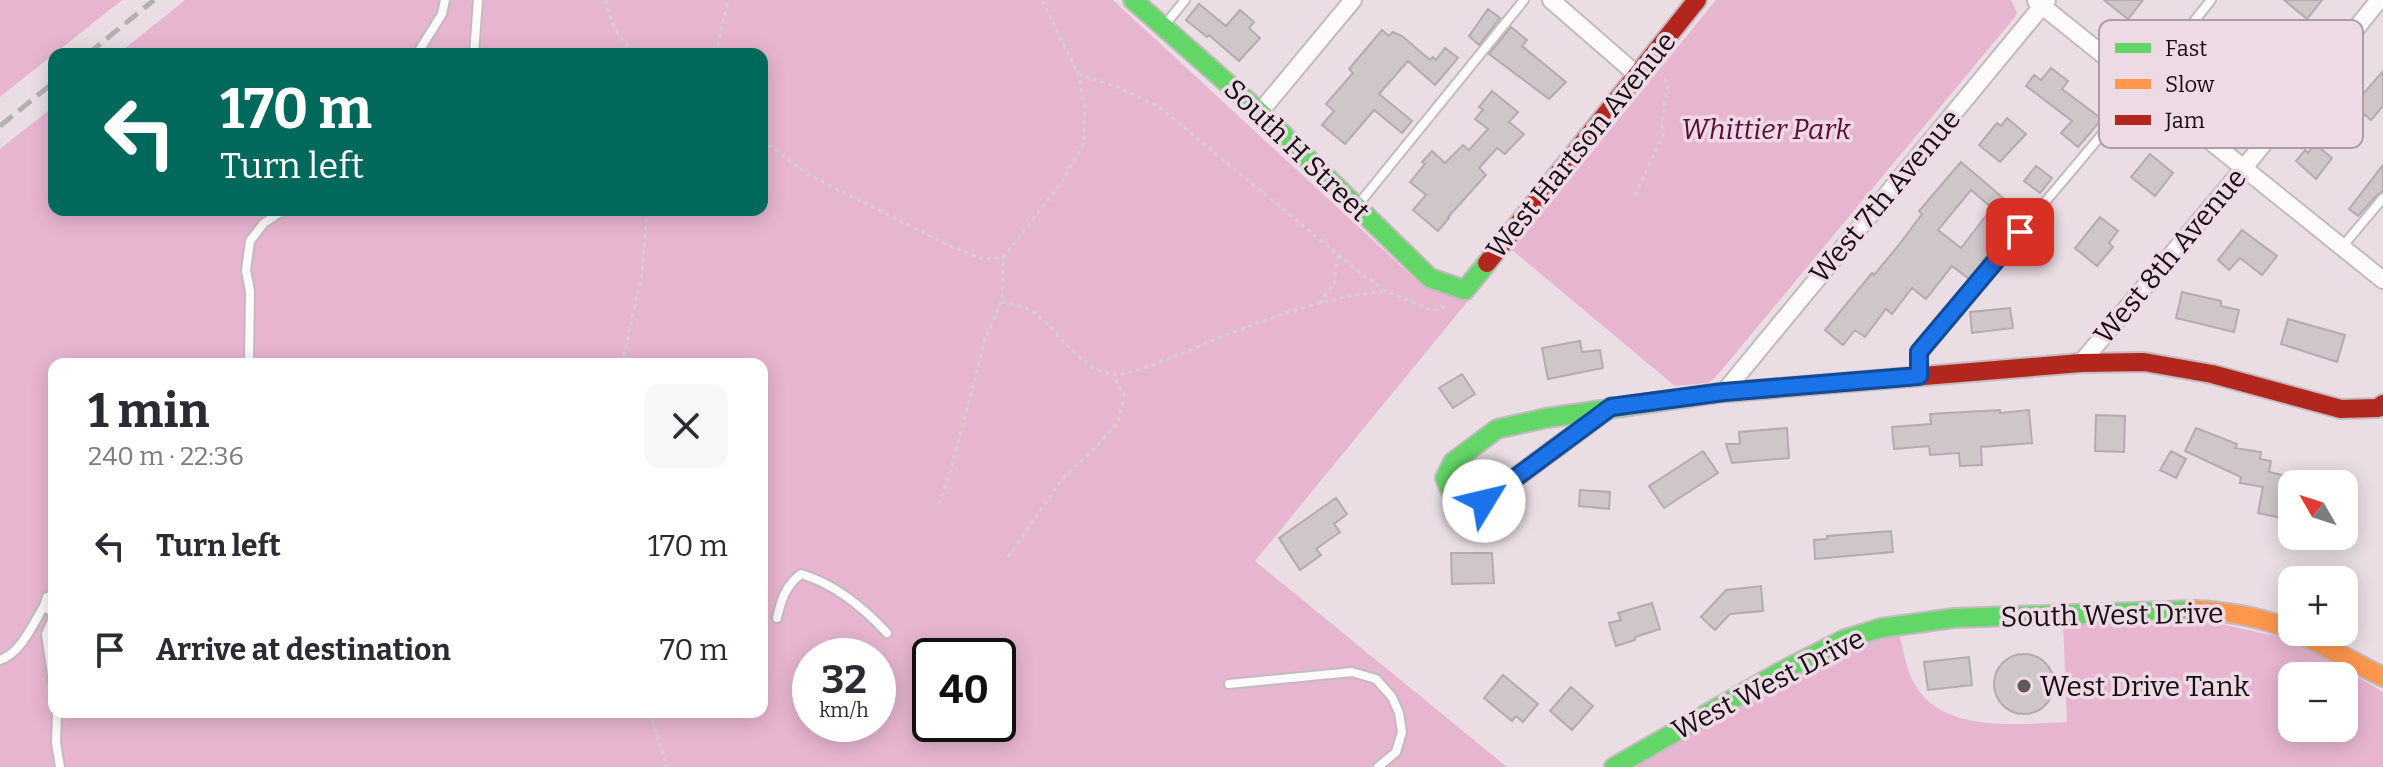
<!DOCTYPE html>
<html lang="en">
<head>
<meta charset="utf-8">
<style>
	body { margin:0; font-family:Bitter,serif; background:#f7f7f7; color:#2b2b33; height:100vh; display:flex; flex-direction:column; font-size:30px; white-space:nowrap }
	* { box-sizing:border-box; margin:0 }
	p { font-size:26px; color:#7c7c81 }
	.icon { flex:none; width:44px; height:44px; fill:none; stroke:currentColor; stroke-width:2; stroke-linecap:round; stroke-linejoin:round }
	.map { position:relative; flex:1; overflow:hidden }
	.panel { position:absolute; left:48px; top:358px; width:720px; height:360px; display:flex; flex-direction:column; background:#fff; border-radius:16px; box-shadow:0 4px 20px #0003 }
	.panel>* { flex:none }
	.banner { position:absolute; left:48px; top:48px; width:720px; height:168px; border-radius:16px; box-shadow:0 4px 20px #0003; background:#00695c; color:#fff; overflow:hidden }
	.needle { width:52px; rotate:309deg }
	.fabs { position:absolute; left:2278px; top:470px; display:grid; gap:16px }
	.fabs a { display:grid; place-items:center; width:80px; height:80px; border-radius:16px; background:#fff; box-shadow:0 4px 20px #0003; font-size:40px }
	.speed { position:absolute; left:792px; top:638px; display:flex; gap:16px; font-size:40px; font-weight:700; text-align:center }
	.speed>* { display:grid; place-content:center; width:104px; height:104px; border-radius:50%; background:#fff; box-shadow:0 4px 20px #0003; line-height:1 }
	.speed small { font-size:20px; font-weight:400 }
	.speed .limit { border:4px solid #111; border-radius:12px; background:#fff; color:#111 }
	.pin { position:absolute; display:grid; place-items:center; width:68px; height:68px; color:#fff; margin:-34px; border-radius:16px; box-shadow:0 4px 12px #0006 }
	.me { position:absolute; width:88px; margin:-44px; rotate:54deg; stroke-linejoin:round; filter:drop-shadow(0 0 6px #0008) }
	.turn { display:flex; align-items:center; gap:28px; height:168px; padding:0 40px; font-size:36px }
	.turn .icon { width:104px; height:104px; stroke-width:2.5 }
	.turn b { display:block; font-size:56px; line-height:68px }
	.round { display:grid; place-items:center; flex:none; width:84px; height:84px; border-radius:16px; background:#f7f7f7 }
	.overview { display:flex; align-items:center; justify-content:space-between; height:136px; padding:0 40px }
	h1 { font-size:48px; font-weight:700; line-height:60px }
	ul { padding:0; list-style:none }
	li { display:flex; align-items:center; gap:24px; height:104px; padding:0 40px }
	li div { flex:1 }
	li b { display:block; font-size:30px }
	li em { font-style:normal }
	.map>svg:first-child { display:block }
</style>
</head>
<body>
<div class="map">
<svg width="2383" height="767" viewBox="0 0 2383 767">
	<rect width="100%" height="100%" fill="#eadee4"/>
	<path fill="#e8b5d0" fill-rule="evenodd" d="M0,0H122L0,97Z
		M185,0H1113L1415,279L1468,301L1255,561L1507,767H0V149L54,106V210H762V54H118ZM54,364H762V712H54ZM810,656H878V724H810ZM930,656H998V724H930Z
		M1716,0H2011L2017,12L2015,17L1715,378L1708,383L1675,386L1512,250Z
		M2063,623H2216L2298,641L2383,692V767H1635L1795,676L1859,645L1899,635C1904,650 1906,669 1914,683C1942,734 2017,724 2067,722ZM2292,676H2344V728H2292Z"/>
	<path fill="#cfc6ca" stroke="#b4aaaf" stroke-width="2" fill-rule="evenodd" d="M2104,0H2143L2128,19Z
		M2284,0H2322L2307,19Z
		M1199,4L1226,26L1240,10L1254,22L1249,28L1260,38L1239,61L1209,35L1207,37L1186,20Z
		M1488,9L1500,18L1479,45L1469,36Z
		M1511,27L1527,40L1522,46L1566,82L1549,99L1489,54Z
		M1382,30L1389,36L1393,32L1402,36L1430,60L1433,57L1436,60L1445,48L1458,58L1435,85L1408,61L1379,94L1412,121L1402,133L1374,110L1345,144L1322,125L1334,111L1326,104L1353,73L1349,69Z
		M2051,68L2068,81L2062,89L2102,119L2078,147L2061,133L2072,121L2026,86L2034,75L2041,80Z
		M2383,71V106L2371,120L2350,102L2360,90L2364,93Z
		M1492,91L1518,112L1509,122L1524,134L1505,154L1497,148L1479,168L1486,175L1448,217L1449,218L1438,231L1413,210L1426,195L1410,182L1425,164L1422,162L1432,151L1445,163L1463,145L1469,150L1488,129L1475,119L1483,110L1479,107Z
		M2007,118L2026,134L2000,162L1979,145L1997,123L2001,126Z
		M2315,144L2332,158L2316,179L2296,161L2305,150L2308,153Z
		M2150,154L2173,173L2155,196L2131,177Z
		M1961,162L2022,214L2020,216L2022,218L1992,249L1969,279L1952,266L1926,299L1912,288L1892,314L1886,309L1865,337L1855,330L1843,345L1825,330L1872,273L1874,275L1898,246L1922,214L1919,211ZM1971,190L1992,208L1961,248L1938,230Z
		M2383,165V191L2378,194L2358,216L2349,209Z
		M2036,166L2052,178L2040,193L2024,181Z
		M2100,217L2118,231L2109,243L2113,247L2097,266L2075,248Z
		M2033,227L2052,241L2042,253L2024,239Z
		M2242,230L2277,256L2262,275L2240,258L2229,270L2218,260Z
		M2182,292L2221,301V306L2239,310L2234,332L2176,318Z
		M2010,308L2013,328L1972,333L1970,312Z
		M2288,319L2345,335L2337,362L2281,344Z
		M1580,341L1582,352L1600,350L1603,368L1548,379L1542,348Z
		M1462,374L1475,394L1453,408L1439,388Z
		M2000,410V413L2029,410L2032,443L1981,447L1982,465L1960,466L1959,453L1930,455L1929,446L1894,449L1892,427L1931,424L1930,414Z
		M2096,415L2125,416L2124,452L2095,451Z
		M1787,428L1789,458L1732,463L1726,444H1740L1739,432Z
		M2196,428L2237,444L2235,448L2261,452L2260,459L2271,461L2269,472L2292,477V516L2288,515L2287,519L2258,513L2263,487L2240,483L2241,477L2185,451Z
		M1703,451L1718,473L1664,508L1649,486Z
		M2171,451L2186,459L2176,478L2160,470Z
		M1580,490L1610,492L1609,509L1579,506Z
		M1336,498L1347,514L1334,524L1340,532L1316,549L1321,555L1300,570L1279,538Z
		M1891,531L1893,552L1815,559L1814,540L1827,539V536Z
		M1451,553H1492L1494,583L1452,584Z
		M1761,586L1763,611L1730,614L1715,630L1701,617L1726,590Z
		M1652,603L1660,629L1635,637V640L1616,646L1609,623L1621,620L1618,613Z
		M1994 684a30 30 0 1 1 60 0a30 30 0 1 1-60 0Z
		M1969,657L1972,685L1928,690L1924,662Z
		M1503,675L1538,704L1523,722L1516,716L1512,721L1484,698Z
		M1571,687L1593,706L1572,730L1550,711Z"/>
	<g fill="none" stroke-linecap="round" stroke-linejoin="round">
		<defs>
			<path id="lane" d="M1164,26L1185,0
				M417,54L442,14L445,0
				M474,54L478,0
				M1357,206L1524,0
				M2342,247L2383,198
				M249,364L250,291L246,270L250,241L264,223L284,210
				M1919,371V352L2141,88L2211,0
				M54,596L47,597L44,606L54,614
				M54,616L46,634L54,688
				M777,618C781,600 786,585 801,574C835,584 863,607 887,633
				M0,660C21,653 33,624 44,606
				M1229,684L1352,672L1376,679L1392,697L1399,713L1402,732L1396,752L1378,767
				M57,712L56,743L60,767"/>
			<path id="street" d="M1551,0L1636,74
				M2036,1L2383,280
				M1260,112L1353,0
				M2081,363L2243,169L2379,0
				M1724,392L2047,0"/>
			<path id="fast" d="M1133,0L1260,112L1430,278L1465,290L1487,263
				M1611,407L1484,501C1463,504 1452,499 1445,478L1453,462L1497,429L1546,418L1718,393
				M1614,767L1780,672L1845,639L1881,628L1954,618L2194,610"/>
			<path id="slow" d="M2194,610C2229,611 2260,617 2292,630
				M2297,632L2383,677"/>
			<path id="jam" d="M1487,263L1697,0
				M1718,393L2081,363L2144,362L2212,374L2341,409L2378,408L2383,404"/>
		</defs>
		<use href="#lane" stroke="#c3babe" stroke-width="12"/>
		<use href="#street" stroke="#c3babe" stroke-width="20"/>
		<use href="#fast" stroke="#c3babe" stroke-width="22"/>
		<use href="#slow" stroke="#c3babe" stroke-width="22"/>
		<use href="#jam" stroke="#c3babe" stroke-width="22"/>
		<path stroke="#d2d0d0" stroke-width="3" stroke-dasharray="4 4" stroke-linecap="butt" d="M605,0C612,23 618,41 639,54
			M716,54L728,0
			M1078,74L1118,87L1159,107L1364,276L1386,291L1433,311L1445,306
			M762,140L809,175L952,247L983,259L1003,258
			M1635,195L1663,135L1662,120L1668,84L1662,77
			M1002,301C1011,304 1023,306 1031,311C1059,328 1076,368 1111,374C1130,378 1189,350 1209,342C1265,320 1323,296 1383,292
			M1320,303L1334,283L1338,256
			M622,364L642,274L647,210
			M939,504L951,470L985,339L1002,301L1003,258L1061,183L1083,145L1085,108L1078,74L1042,0
			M1008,557L1062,479L1096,447L1118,422L1124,396L1113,375
			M650,712L667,767"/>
		<use href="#lane" stroke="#fcfafb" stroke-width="8"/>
		<use href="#street" stroke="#fcfafb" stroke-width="16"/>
		<use href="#fast" stroke="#63d668" stroke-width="18"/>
		<use href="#slow" stroke="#ff974d" stroke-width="18"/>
		<use href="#jam" stroke="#b3261e" stroke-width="18"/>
		<path stroke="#b3b0b2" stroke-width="5" stroke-dasharray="16 8" stroke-linecap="butt" d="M88,54L154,0
			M0,126L54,82"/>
	</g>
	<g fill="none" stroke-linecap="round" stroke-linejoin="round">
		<defs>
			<path id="route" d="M1484,501L1611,407L1724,392L1919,376V352L2020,232"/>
		</defs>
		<use href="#route" stroke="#114b97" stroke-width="20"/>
		<use href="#route" stroke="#1a73e8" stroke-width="14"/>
	</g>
	<circle fill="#60575b" stroke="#eedae4" stroke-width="3" cx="2024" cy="686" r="8"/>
	<g text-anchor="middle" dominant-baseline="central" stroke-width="7" stroke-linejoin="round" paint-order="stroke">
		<g font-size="28" font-style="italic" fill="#5b0b3e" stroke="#eedae4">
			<text x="1766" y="129">Whittier Park</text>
		</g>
		<g font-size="28" fill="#150e11" stroke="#eedae4">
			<text transform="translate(1581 145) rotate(-51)">West Hartson Avenue</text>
			<text transform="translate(1297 150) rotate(44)">South H Street</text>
			<text transform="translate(1885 196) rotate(-50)">West 7th Avenue</text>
			<text transform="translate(2170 256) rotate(-50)">West 8th Avenue</text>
			<text transform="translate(2112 615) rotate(-1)">South West Drive</text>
			<text transform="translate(1768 684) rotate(-27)">West West Drive</text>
		</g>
		<g font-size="28" fill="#150e11" stroke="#eedae4" text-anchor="start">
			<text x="2040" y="686">West Drive Tank</text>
		</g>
	</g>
	<rect x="2099" y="20" width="264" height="128" rx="12" fill="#eedae4" stroke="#ad9da5" stroke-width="2"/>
	<rect x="2115" y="43" width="36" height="10" fill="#63d668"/>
	<rect x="2115" y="79" width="36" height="10" fill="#ff974d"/>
	<rect x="2115" y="115" width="36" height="10" fill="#b3261e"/>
	<g font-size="22" fill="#150e11">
		<text x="2165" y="56">Fast</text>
		<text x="2165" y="92">Slow</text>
		<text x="2165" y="128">Jam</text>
	</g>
</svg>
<div class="fabs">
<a><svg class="needle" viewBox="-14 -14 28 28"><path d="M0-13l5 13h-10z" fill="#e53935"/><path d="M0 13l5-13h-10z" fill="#7c7c81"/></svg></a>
<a>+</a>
<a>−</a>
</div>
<div class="speed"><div>32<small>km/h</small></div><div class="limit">40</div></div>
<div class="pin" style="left:2020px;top:232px;background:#d93025"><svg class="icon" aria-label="arrive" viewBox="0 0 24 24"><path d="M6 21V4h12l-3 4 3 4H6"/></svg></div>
<svg class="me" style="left:1484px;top:501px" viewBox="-20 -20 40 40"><circle r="19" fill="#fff"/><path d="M0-13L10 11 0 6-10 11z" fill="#1a73e8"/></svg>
<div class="banner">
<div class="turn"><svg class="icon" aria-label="left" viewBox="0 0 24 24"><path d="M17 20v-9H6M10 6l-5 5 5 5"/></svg><div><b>170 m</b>Turn left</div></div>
</div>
<section class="panel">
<div class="overview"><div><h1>1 min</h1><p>240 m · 22:36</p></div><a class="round"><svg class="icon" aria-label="close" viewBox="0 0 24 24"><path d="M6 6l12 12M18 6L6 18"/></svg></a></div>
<ul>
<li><svg class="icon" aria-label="left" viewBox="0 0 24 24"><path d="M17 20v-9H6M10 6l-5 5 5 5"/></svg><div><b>Turn left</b></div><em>170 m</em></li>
<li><svg class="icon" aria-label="arrive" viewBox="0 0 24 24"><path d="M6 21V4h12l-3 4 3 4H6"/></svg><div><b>Arrive at destination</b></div><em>70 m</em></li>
</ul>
</section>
</div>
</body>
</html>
